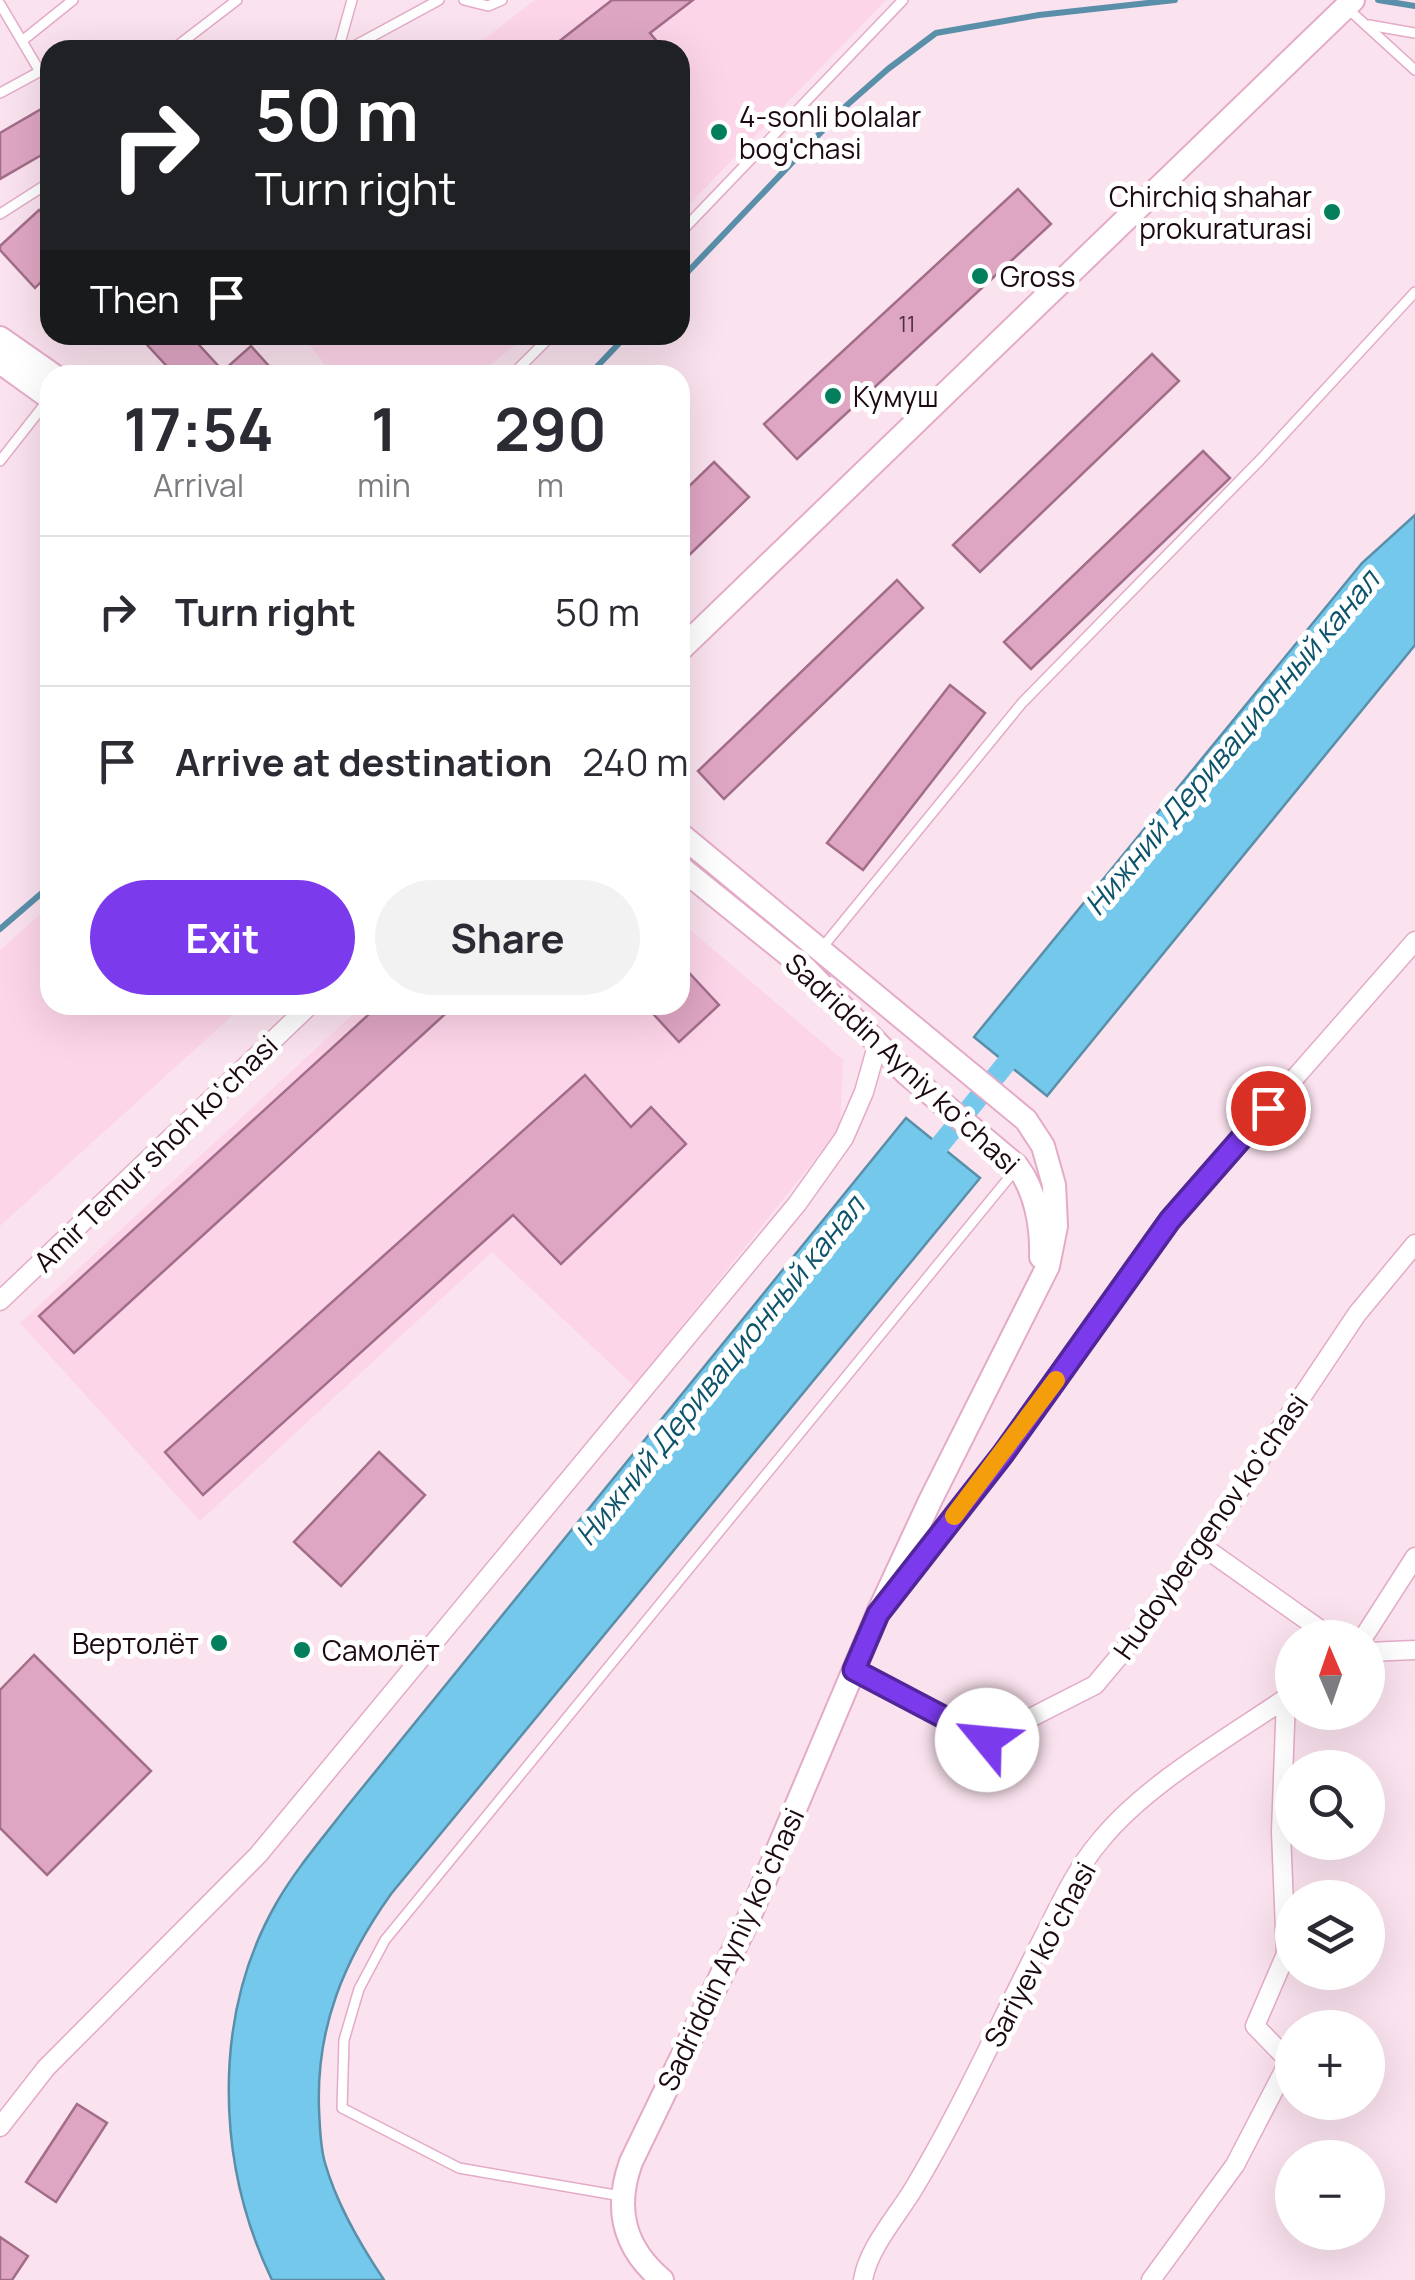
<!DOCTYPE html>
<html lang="en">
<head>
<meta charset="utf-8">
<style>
	body { margin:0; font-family:Manrope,sans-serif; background:#f2f2f3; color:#2b2b33; height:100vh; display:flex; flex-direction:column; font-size:38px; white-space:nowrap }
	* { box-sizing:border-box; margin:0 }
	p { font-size:32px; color:#7c7c81 }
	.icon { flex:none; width:55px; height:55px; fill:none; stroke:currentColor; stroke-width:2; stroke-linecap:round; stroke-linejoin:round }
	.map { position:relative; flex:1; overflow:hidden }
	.details { position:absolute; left:40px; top:365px; width:650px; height:650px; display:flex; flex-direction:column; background:#fff; border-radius:30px; box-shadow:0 10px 40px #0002 }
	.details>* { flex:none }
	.hud { position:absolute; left:40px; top:40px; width:650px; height:305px; border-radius:30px; box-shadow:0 10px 40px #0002; background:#202124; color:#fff; overflow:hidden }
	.needle { width:65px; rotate:358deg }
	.buttons { position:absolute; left:1275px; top:1620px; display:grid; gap:20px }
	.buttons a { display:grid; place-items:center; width:110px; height:110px; border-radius:50%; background:#fff; box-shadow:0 10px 40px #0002; font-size:50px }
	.pin { position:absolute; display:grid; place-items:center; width:85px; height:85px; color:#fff; margin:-42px; border:5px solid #fff; border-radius:50%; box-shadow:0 2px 10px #0007 }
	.me { position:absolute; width:110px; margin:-55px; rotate:298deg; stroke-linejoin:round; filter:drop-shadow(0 0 8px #0008) }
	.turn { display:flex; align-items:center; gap:35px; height:210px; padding:0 50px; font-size:45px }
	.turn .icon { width:130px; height:130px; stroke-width:2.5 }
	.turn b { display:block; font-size:70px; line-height:85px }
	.then { display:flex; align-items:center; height:95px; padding:0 50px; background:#0003; gap:20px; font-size:38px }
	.eta { display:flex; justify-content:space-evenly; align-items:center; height:170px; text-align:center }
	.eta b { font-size:60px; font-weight:700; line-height:70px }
	.action { display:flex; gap:20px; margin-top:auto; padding:20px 50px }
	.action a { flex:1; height:115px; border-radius:60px; background:#7c3aed; color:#fff; font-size:40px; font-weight:700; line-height:115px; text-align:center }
	.action a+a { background:#f2f2f3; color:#2b2b33 }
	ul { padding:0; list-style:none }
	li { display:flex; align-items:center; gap:30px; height:150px; padding:0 50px; border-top:2px solid #e1e1e2 }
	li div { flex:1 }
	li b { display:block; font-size:38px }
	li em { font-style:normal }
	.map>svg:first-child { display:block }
</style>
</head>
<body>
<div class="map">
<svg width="1415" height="2280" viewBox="0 0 1415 2280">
	<rect width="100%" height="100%" fill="#fae2ee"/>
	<path fill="#fdd5e9" d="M535,0H886L680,214V50H484L479,43Z
		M302,335H527L478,375H333Z
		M50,906V1005H244L0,1226V950Z
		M680,921L843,1060L840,1128L634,1386L492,1252L200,1521L20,1323L363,1005H680Z"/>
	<path fill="#74c8eb" stroke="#5a8faa" stroke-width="2.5" d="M1415,515V645L1047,1096L974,1037L1362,563Z
		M906,1118L980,1178L391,1894C344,1960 316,2027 319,2109C320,2127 320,2146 325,2163C337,2205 360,2244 384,2280H272C216,2164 211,2016 277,1902C296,1869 322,1839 345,1809Z"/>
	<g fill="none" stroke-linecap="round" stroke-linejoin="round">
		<path stroke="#5a8faa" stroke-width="6" d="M1378,0L1415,6
			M680,280L847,105L888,69L936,33L1039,15L1175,0
			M589,375L627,335
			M0,929L50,886"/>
		<path stroke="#74c8eb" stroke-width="20" d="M923,1166L1021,1045"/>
	</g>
	<path fill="#dfa6c4" stroke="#a26d89" stroke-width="2.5" d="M612,0H693L650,33L664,50H548Z
		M50,104V150L0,179V133Z
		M1018,189L1051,224L797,459L764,424Z
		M39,210L50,222V273L35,288L0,250V246Z
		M138,335H190L223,371L251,346L277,375H175Z
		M1152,354L1179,381L980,572L953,545Z
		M1203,451L1230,478L1031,669L1004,642Z
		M714,462L749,497L680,564V495Z
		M897,580L923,608L724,799L698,771Z
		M950,685L985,713L863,870L827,843Z
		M680,963L719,1005L679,1042L645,1005H680Z
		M379,1005H455L74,1353L39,1316Z
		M585,1075L631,1127L651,1107L686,1144L561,1264L513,1215L203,1495L165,1452Z
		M379,1452L425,1495L341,1586L294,1542Z
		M34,1655L151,1771L47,1875L0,1828V1690Z
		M77,2104L107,2123L56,2202L26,2182Z
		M0,2237L28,2256L12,2280H0Z"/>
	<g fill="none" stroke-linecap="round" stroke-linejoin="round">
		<defs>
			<path id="lane" d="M464,0L488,6L502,0
				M0,4L39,70
				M1347,8L1415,70
				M1369,25L1415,33
				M22,41L73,0
				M172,50L237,0
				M338,50L352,0
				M347,50L439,0
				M0,93L50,66
				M0,214L50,182
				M680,233L903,0
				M512,375L552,335
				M0,461L48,400
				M821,949L1022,703L1260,460L1415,292
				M621,2196L459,2168L342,2108L344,2040L359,1989L385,1940L1016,1169"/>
			<path id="street" d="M0,1301L310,1005
				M1202,1546L1332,1638
				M895,1592L1003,1454L1170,1220L1415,941
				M1363,1638L1415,1557
				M1368,1652L1415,1650
				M854,1670L987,1740L1095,1685L1136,1636L1202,1546L1357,1314L1415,1244
				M0,2127L46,2068L258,1855L797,1204L844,1138L864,1092L877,1046
				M863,2280C868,2248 898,2215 914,2188C961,2110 998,2026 1039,1946C1057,1911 1075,1870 1100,1841C1147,1783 1231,1736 1292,1694
				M1151,2280L1235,2165L1289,2061L1255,2026L1286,1954L1281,1832L1286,1698"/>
			<path id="secondary" d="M0,338L53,375
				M0,362L50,398
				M680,650L1353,0
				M680,867L806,969L906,1073L1017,1166C1036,1191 1042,1227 1041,1257
				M662,2280C624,2248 614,2209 631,2162L748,1920L878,1613L930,1501L1048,1266L1056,1226L1054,1185L1043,1146L1026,1120L680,834"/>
		</defs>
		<use href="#lane" stroke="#e4abc8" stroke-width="12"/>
		<use href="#street" stroke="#e4abc8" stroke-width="21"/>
		<use href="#secondary" stroke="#e4abc8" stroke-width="26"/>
		<use href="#lane" stroke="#fff" stroke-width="9"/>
		<use href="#street" stroke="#fff" stroke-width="18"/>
		<use href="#secondary" stroke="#fff" stroke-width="22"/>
	</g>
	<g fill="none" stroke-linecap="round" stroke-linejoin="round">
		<defs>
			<path id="route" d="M987,1740L854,1670L878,1614L1003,1454L1170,1220L1268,1108"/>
		</defs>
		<use href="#route" stroke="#51269a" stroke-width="25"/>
		<use href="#route" stroke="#7c3aed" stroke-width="18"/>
		<path stroke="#f59e0b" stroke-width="18" d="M954,1516L1056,1380"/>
	</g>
	<g fill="#047f5e" stroke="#fff" stroke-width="4">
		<circle cx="719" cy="132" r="10"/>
		<circle cx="1332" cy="212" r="10"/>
		<circle cx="980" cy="276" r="10"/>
		<circle cx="833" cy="396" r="10"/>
		<circle cx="219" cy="1643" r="10"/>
		<circle cx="302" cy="1650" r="10"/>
	</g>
	<g text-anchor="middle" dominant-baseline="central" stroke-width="10" stroke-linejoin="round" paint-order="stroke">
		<g font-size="22" fill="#4d303f">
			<text x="907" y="324">11</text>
		</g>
		<g font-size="28" fill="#1c0913" stroke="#fff" text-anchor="start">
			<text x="739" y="116">4-sonli bolalar<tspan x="739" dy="32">bog'chasi</tspan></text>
			<text x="1312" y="196" text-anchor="end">Chirchiq shahar<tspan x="1312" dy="32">prokuraturasi</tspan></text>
			<text x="1000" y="276">Gross</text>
			<text x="853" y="396">Кумуш</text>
			<text x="199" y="1643" text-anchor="end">Вертолёт</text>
			<text x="322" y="1650">Самолёт</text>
		</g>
		<g font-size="28" fill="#1c0913" stroke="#fff">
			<text transform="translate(903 1063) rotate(43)">Sadriddin Ayniy ko‘chasi</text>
			<text transform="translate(155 1153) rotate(-44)">Amir Temur shoh ko‘chasi</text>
			<text transform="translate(1210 1526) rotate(-55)">Hudoybergenov ko‘chasi</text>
			<text transform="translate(730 1949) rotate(-65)">Sadriddin Ayniy ko‘chasi</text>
			<text transform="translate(1039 1954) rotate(-62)">Sariyev ko‘chasi</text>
		</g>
		<g font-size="30" font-style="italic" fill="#0c536b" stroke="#fff">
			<text transform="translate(1231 742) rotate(-50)">Нижний Деривационный канал</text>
			<text transform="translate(719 1370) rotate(-51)">Нижний Деривационный канал</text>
		</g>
	</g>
</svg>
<div class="buttons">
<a><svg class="needle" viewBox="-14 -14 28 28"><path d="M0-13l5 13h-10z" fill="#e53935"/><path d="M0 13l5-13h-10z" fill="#7c7c81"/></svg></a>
<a><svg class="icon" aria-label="search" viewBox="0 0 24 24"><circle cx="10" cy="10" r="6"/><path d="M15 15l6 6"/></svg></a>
<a><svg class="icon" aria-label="layers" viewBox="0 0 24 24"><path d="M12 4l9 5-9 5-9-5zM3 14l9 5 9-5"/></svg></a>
<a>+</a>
<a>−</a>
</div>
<div class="pin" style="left:1268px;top:1108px;background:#d93025"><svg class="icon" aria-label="arrive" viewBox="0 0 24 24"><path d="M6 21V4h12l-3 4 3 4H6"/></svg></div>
<svg class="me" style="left:987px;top:1740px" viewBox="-20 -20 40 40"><circle r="19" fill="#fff"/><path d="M0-13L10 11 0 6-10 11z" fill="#7c3aed"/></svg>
<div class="hud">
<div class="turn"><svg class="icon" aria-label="right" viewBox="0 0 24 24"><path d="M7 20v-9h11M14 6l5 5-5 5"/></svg><div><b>50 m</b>Turn right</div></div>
<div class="then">Then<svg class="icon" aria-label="arrive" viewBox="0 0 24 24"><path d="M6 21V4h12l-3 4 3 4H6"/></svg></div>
</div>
<section class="details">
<div class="eta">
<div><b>17:54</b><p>Arrival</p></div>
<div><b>1</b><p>min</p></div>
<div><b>290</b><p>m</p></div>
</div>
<ul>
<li><svg class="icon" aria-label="right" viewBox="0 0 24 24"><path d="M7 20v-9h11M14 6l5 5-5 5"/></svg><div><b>Turn right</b></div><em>50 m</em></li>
<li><svg class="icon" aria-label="arrive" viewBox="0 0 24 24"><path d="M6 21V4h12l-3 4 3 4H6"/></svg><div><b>Arrive at destination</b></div><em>240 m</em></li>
</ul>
<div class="action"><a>Exit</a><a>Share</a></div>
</section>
</div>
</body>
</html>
